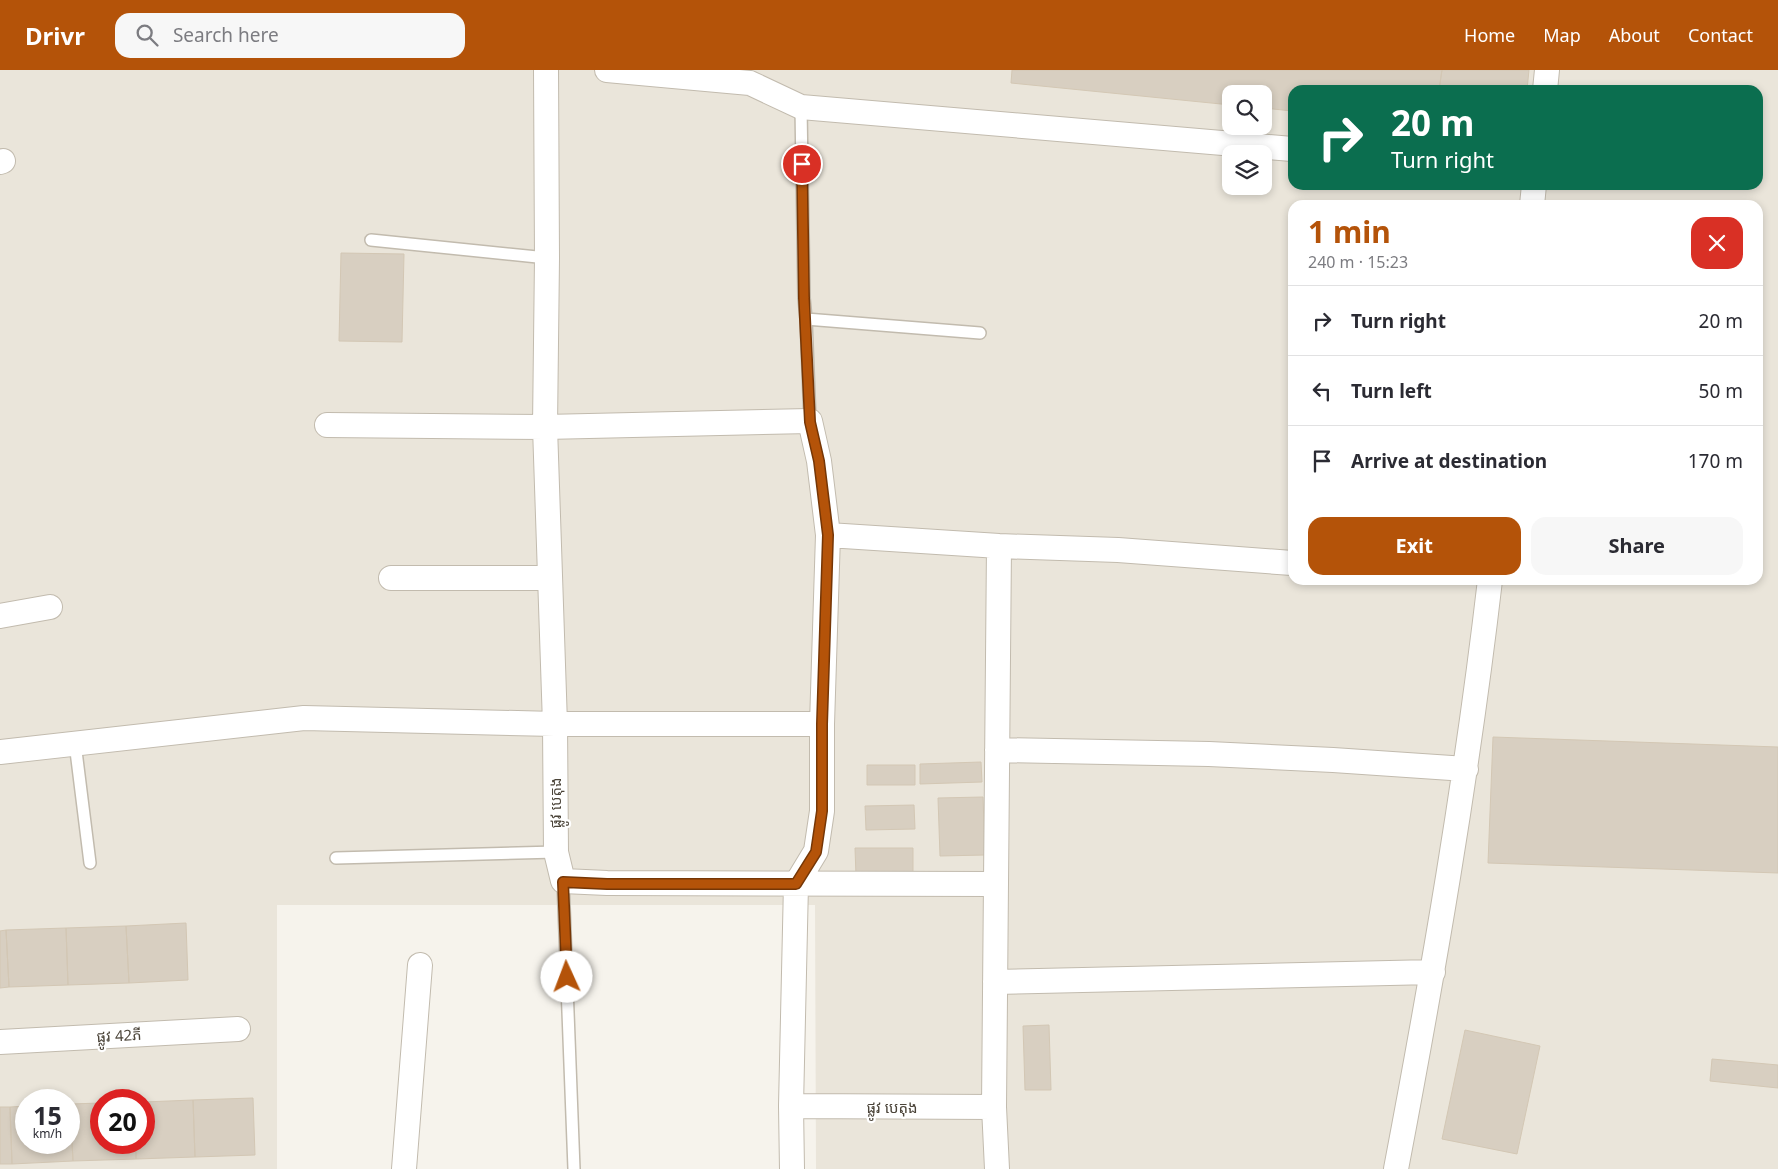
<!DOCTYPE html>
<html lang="en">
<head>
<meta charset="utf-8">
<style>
	body { margin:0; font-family:"Noto Sans","Noto Sans Khmer",sans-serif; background:#f7f7f7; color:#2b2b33; height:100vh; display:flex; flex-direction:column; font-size:19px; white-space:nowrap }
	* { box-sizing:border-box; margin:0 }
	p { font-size:16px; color:#7c7c81 }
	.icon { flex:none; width:28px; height:28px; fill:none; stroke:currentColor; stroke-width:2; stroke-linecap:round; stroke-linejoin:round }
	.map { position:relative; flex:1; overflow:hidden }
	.details { position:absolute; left:1288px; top:130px; width:475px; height:385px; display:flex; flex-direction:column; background:#fff; border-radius:15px; box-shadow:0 2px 8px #0003 }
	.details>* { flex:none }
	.hud { position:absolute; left:1288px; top:15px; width:475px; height:105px; border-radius:15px; box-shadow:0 2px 8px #0003; background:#0b6e4f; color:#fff; overflow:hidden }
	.tools { position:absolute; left:1222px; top:15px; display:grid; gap:10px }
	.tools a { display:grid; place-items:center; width:50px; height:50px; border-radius:10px; background:#fff; box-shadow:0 2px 8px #0003; font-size:25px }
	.speed { position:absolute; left:15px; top:1019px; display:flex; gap:10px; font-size:25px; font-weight:700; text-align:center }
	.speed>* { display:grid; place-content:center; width:65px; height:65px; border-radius:50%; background:#fff; box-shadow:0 2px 8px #0003; line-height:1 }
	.speed small { font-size:12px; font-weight:400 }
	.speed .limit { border:8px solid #d22; background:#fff; color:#111 }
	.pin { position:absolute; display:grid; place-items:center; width:42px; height:42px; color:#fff; margin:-21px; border:2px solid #fff; border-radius:50%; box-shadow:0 1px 5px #0007 }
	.me { position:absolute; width:55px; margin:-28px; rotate:358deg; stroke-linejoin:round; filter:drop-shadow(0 0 4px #0008) }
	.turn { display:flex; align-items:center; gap:18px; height:105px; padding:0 20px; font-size:22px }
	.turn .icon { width:65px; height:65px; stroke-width:2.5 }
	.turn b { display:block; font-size:35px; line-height:42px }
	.round { display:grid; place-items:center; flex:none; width:52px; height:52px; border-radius:15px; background:#f7f7f7 }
	.head { display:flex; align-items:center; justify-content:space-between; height:85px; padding:0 20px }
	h1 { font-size:30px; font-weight:700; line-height:38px; color:#b45309 }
	.button { display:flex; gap:10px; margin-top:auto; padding:10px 20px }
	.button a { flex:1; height:58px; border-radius:15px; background:#b45309; color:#fff; font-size:20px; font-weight:700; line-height:58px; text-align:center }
	.button a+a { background:#f7f7f7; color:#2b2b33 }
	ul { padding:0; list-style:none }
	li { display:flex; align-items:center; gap:15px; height:70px; padding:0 20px; border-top:1px solid #e1e1e2 }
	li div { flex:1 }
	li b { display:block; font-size:19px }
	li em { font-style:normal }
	header { display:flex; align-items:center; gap:30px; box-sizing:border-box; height:70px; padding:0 25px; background:#b45309; color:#fff }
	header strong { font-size:24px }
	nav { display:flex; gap:28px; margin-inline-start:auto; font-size:18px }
	.search { width:350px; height:45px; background:#f7f7f7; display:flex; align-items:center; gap:12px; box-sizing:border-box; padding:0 18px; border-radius:15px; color:#7c7c81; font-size:19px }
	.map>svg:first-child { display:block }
</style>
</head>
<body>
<header>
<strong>Drivr</strong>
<div class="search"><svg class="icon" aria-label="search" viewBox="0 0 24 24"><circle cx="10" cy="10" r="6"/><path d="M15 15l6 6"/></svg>Search here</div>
<nav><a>Home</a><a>Map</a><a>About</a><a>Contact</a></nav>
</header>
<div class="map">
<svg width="1778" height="1099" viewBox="0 0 1778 1099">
	<rect width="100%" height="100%" fill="#f6f3ec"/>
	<path fill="#eae5da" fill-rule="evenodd" d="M0,0H1778V1099H816L815,835H277V1099H0ZM1292,20H1758V115H1292ZM1231,24H1264V56H1231ZM1231,84H1264V116H1231ZM1292,135H1758V510H1292ZM26,1030H69V1072H26ZM101,1030H144V1072H101Z"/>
	<path fill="#d8cfc1" stroke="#d3c7b4" d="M1012,0H1442L1439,20H1292V41L1264,38V24H1231V35L1011,13Z
		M1442,0H1529L1527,20H1439Z
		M341,183L404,184L402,272L339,271Z
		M1493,667L1778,677V803L1488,793Z
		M981,692L982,712L920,714V694Z
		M867,695H915V715H867Z
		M983,727L985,785L940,786L938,728Z
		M914,735L915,759L866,760L865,736Z
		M855,778H913V806H856Z
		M186,853L188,910L129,913L126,856Z
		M126,856L129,913L68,915L66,858Z
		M66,858L68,915L9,917L6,860Z
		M6,860L9,917L0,918V861Z
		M1049,955L1051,1020H1025L1023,956Z
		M1465,960L1540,976L1517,1084L1442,1069Z
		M1712,989L1778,995V1018L1710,1011Z
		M253,1028L255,1085L195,1087L193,1030Z
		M193,1030L195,1087L136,1089V1072H144V1032Z
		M101,1033V1072H136V1089L73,1091L70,1034Z
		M69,1034H70L73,1091L12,1094L10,1037L26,1036V1072H69Z
		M0,1037H10L12,1094H0Z"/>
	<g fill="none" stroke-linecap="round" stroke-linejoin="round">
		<defs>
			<path id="lane" d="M801,37L804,228L806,249L980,263
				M371,170L547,188
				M806,249L810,351
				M75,673L90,793
				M336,788L556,782
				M563,811L574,1099"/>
			<path id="street" d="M546,0L547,188L545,357L555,654L556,782L563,811L607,813L996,814
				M607,0L750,13L801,37L1292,79
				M1545,20L1547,0
				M0,92L3,91
				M1532,135L1534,115
				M327,355L545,357L810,351L819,391L828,465L822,654V741L816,781L796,814L791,1036L792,1099
				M828,465L999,476L1118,480L1292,493
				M391,508H550
				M0,546L50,537
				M997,680L1209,684L1333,690L1466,699
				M0,682L304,648L555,654H822
				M995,912L1433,902
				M0,972L238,959
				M791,1036L994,1037
				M404,1099L420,895
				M997,1099L994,1037L999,476
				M1396,1099C1433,904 1467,708 1490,510"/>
		</defs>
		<use href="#lane" stroke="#c2bbae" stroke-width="14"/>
		<use href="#street" stroke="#c2bbae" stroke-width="26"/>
		<use href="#lane" stroke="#fff" stroke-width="11"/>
		<use href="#street" stroke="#fff" stroke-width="24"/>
	</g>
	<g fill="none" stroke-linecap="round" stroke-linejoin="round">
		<defs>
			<path id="route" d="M567,907L563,812L607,814H796L816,782L822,741V654L828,465L819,391L810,352L804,228L802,94"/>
		</defs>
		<use href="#route" stroke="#753606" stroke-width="12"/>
		<use href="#route" stroke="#b45309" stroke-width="9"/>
	</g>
	<g text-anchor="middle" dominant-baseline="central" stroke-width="4.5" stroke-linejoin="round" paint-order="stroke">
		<g font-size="15" fill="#4b4439" stroke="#fff">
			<text transform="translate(555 733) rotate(-90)">ផ្លូវ បេតុង</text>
			<text transform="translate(119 965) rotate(-3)">ផ្លូវ 42ភី</text>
			<text x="892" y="1037">ផ្លូវ បេតុង</text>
		</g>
	</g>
</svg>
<div class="tools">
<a><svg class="icon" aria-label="search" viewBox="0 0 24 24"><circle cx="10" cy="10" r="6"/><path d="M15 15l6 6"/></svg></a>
<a><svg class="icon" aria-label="layers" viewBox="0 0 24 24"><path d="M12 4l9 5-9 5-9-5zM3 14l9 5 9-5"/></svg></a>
</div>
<div class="speed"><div>15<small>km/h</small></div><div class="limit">20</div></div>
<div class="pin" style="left:802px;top:94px;background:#d93025"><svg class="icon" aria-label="arrive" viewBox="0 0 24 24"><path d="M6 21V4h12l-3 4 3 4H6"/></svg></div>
<svg class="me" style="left:567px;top:907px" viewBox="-20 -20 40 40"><circle r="19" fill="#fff"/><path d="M0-13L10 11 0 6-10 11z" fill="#b45309"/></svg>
<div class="hud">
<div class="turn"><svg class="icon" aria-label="right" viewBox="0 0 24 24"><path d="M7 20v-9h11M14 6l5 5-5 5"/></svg><div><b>20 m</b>Turn right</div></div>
</div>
<section class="details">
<div class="head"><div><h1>1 min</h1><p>240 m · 15:23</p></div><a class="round" style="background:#d93025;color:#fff"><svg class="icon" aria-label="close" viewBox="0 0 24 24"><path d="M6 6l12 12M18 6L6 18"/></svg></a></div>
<ul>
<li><svg class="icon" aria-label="right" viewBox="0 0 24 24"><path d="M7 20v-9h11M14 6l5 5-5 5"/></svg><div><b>Turn right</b></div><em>20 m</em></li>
<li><svg class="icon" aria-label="left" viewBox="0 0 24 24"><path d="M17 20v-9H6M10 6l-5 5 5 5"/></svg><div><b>Turn left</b></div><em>50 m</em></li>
<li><svg class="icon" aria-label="arrive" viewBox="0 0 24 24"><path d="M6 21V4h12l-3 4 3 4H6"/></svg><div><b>Arrive at destination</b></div><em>170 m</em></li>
</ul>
<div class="button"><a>Exit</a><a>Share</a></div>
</section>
</div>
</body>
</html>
